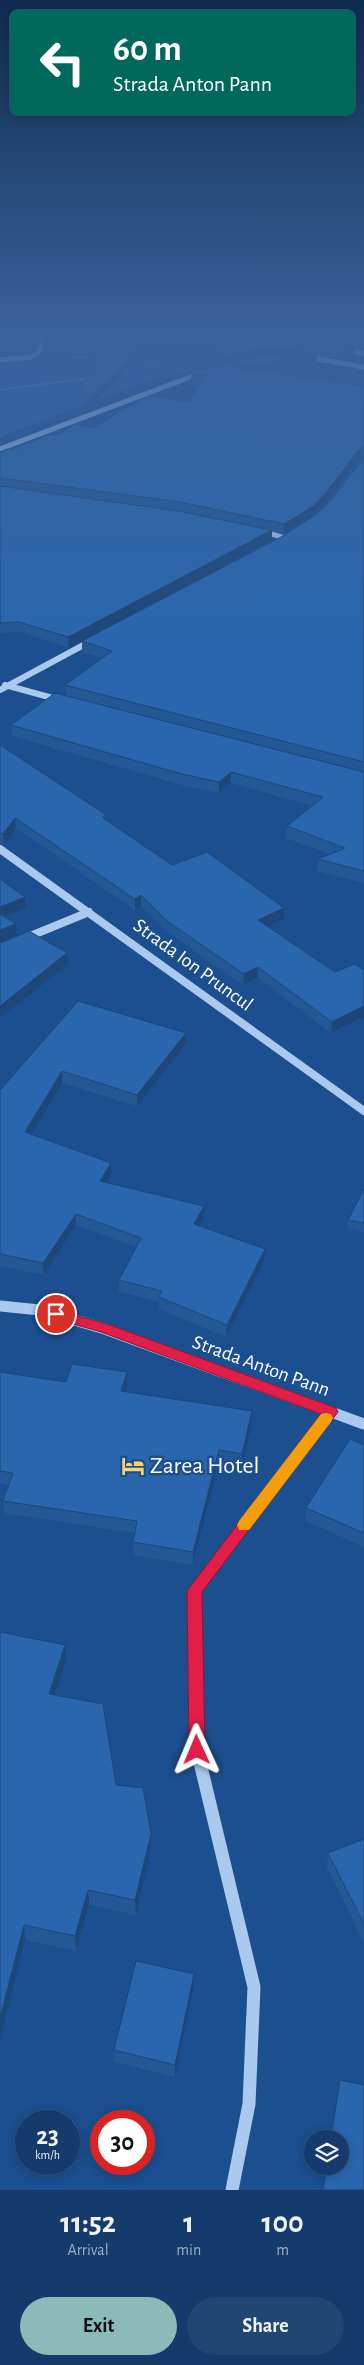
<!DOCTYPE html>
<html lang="en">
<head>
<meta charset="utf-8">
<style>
	body { margin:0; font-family:"Alegreya Sans",sans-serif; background:#214673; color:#f1f3f6; height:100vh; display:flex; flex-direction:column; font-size:19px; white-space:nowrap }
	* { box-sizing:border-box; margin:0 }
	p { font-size:16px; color:#9dadc1 }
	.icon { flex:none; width:28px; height:28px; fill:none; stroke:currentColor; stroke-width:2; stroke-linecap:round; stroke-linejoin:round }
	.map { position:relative; height:2190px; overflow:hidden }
	.drawer { display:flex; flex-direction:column; background:#143b6b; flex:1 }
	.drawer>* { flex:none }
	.banner { position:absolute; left:10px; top:10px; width:345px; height:105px; border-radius:8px; box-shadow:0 2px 12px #0003,0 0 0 1px #33557e; background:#00695c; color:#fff; overflow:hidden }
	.controls { position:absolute; left:304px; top:2130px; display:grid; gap:10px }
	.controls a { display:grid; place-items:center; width:45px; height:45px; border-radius:50%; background:#143b6b; box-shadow:0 2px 12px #0003,0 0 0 1px #33557e; font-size:25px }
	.speed { position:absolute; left:15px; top:2110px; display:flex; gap:10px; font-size:25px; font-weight:700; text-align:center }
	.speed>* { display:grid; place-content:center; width:65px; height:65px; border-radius:50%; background:#143b6b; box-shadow:0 2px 12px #0003,0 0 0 1px #33557e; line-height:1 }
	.speed small { font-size:12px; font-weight:400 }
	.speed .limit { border:8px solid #d22; background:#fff; color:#111 }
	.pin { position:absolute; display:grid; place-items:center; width:42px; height:42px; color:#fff; margin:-21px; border:2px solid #fff; border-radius:50%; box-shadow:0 1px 5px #0007 }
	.me { position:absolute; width:55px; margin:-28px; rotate:359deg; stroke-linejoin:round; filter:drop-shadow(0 0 4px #0008) }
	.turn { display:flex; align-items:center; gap:18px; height:105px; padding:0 20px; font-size:22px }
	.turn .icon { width:65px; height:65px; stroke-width:2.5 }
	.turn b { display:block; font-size:35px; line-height:42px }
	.eta { display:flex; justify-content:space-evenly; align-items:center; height:85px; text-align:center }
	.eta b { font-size:30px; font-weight:600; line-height:35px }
	.button { display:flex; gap:10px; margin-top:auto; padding:10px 20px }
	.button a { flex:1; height:58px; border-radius:30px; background:#8bbbb9; color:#111; font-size:20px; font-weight:600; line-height:58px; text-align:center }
	.button a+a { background:#214673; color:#f1f3f6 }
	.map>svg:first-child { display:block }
</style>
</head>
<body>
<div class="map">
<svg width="364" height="2190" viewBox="0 0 364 2190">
	<rect width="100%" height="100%" fill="#1b4f8f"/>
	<path fill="#2461a8" d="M43,359L166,363L184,364L189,367L185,370L134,386L0,437V361Z"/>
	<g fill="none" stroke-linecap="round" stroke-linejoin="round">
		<path stroke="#a9c9ee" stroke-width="2" stroke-dasharray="1 2" stroke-linecap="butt" d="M63,357L101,358
			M132,359L159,361
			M0,390L89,378"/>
		<path stroke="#a9c9ee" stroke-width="5" d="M342,350L364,353
			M305,357L364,367
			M0,360L31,357L38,354L46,333
			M0,449L201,373
			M262,531L285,538"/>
		<path stroke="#a9c9ee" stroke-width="6" d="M5,685L60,700
			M0,690L91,641"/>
		<path stroke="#a9c9ee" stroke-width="8" d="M0,849L364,1111
			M23,939L89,912"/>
		<path stroke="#a9c9ee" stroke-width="11" d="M0,1306L40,1310L105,1329L364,1424
			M194,1611V1591L331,1412"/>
		<path stroke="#a9c9ee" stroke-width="13" d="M194,1610L197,1750L254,1987L249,2104L232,2190"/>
	</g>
	<path fill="#245895" d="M0,333H41L35,351L32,352L0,349Z
		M47,333H320L326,338L353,356L342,358L317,355V362L263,372L364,386V456H361L325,503L311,517L284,533L272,531V540L69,648L20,632L0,633V452L11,450L58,435L92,428L189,402L201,382L192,384L191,380V372L313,354L300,353L260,356L218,363V356L223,348L157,337L91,405L79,395V388L101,353L43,352V345Z
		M325,333H364V349L340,344Z
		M364,458V883L317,871L318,859L330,854L286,838L287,826L312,806L231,783L219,793L182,785L12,736L11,725L66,695L65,685L102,658L82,652V641L281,537L317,514L332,499Z
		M0,745L105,814V820L172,865L284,908V919L267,926L335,972L355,964L331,1033L258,978L243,985L167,932L141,906L135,910L16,828L4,845L0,843Z
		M78,1001L186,1044L137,1106L62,1083L31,1134L111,1163V1175L106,1183L203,1218L199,1226L264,1261L226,1337L159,1309V1302L119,1292V1280L136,1247L76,1225L44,1275L0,1266V1088L1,1089Z
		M364,1189V1232L348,1228V1220Z
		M0,1372L66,1382L127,1372L128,1384L125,1392L252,1411V1424L242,1467L219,1463L193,1565L133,1555V1542L135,1533L4,1513L3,1501L8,1485L0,1483Z
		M364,1445V1547L306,1521V1508Z
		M0,1632L66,1661L55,1695L116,1785L151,1849L136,1915L89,1905L76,1951L25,1940L0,2039Z
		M364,1839V1943L327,1868L328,1853Z
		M194,1986L175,2077L115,2062L114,2050Z"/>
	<path fill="#1d4779" d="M38,333H41L35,351L32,352L31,345Z
		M154,333H157V337L91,405V398Z
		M300,346V353L260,356L218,363V356L260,348Z
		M354,349L353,356L342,358L343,351Z
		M317,354V362L236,376V368Z
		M207,373V381L192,384V375Z
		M361,447V456L325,503L311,517L284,533V524Z
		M272,530V540L69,648L68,637Z
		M231,772V783L219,793V782Z
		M15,818L16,828L4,845L3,834Z
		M141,895V906L135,910V899Z
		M25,897L26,908L0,918V907Z
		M284,908V919L257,931L258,920Z
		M16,924L17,935L0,942V930Z
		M67,953L68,964L0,1018V1006Z
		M258,967V978L243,985L244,974Z
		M364,1006V1017L331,1033L332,1022Z
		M186,1033V1044L137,1106V1095Z
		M62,1071V1083L26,1144L25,1132Z
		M111,1163V1175L100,1193V1181Z
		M204,1206L203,1218L194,1236V1224Z
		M76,1214V1225L44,1275L43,1263Z
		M265,1249L264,1261L226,1337L227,1325Z
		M127,1372L128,1384L121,1404V1391Z
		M252,1411V1424L242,1467V1454Z
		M219,1450V1463L193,1565V1552Z
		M65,1645L66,1661L50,1709L49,1694Z
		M151,1834V1849L136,1915L135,1900Z
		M88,1890L89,1905L76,1951L75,1936Z
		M24,1925L25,1940L0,2039V2018Z
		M194,1974V1986L175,2077V2065Z"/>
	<path fill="#2a66ad" stroke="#1d4779" d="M0,333H38L34,344L31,345L0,342Z
		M47,333H154L91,398L79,388L106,346L43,345Z
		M176,333H320L326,338L338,345L354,349L343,351L300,346L260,348L218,356L227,341Z
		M335,333H364V342L341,337Z
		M317,354L236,368L364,386V447H361L325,494L312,507L284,524L180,502L0,478V452L7,449L11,450L50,434L58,435L74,424L92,428L150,395L189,402L207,373L192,375L191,372L262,356Z
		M364,458V762L65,685L112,651L82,641L281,537L317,514L332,499Z
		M0,486L178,511L272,530L68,637L19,622L0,623Z
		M55,693L364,772V871L318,859L345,848L287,826L323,797L231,772L219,782L182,774L11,725Z
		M0,745L105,814L103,818L172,865L207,852L284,908L258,920L335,972L355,964L364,970V1006L332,1022L258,967L244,974L167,921L141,895L135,899L15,818L3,834L0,833Z
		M0,879L25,897L0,907Z
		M0,914L16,924L0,930Z
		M29,931L67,953L0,1006V942L1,943Z
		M78,1001L186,1033L137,1095L62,1071L25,1132L111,1163L100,1181L204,1206L194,1224L265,1249L227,1325L159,1297L162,1291L119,1280L141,1238L76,1214L43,1263L0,1254V1088L1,1089Z
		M364,1189V1223L348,1220Z
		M72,1364L127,1372L121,1391L252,1411L242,1454L219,1450L193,1552L133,1542L137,1521L3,1501L13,1473L0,1471V1372L66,1382Z
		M350,1439L364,1445V1533L306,1508Z
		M0,1632L65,1645L49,1694L103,1704L116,1785L143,1788L151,1834L135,1900L88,1890L75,1936L24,1925L0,2018Z
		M364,1839V1924L328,1853Z
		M136,1961L194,1974L175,2065L114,2050Z
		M340,2080L364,2085V2190H323L327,2166H340V2139H331Z"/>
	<linearGradient id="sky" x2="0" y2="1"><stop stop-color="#0f2b4f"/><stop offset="0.52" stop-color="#39639b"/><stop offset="1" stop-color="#39639b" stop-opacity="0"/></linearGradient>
	<rect width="364" height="639" fill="url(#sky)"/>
	<path fill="#e11d48" stroke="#92132f" d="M56,1310L110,1325L336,1408L338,1412L202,1592L205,1750L203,1755L197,1757L191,1755L189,1750L187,1591L321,1414L101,1332L52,1318L50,1314L52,1311Z"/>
	<path fill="#f59e0b" d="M326,1413L331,1414L333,1418L331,1422L249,1530H239L237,1525L239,1521L321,1414Z"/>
	<defs>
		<symbol id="hotel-bare" viewBox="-9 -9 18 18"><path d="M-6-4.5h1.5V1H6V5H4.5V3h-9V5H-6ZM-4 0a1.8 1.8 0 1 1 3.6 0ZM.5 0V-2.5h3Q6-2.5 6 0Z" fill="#ffd166" stroke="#1b4f8f" stroke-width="2.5" paint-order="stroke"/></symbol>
	</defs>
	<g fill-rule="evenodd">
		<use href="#hotel-bare" x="117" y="1450" width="32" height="32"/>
	</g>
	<g text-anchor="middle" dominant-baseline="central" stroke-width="5" stroke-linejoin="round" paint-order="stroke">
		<g font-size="20" fill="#fff" stroke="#1b4f8f">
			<text transform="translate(193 965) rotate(36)">Strada Ion Pruncul</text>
			<text transform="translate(261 1366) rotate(20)">Strada Anton Pann</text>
		</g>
		<g font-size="24" fill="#fff" stroke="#1b4f8f" text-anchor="start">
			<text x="150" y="1466">Zarea Hotel</text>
		</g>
	</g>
</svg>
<div class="controls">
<a><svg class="icon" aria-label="layers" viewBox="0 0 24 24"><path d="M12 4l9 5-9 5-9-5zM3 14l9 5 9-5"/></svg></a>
</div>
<div class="speed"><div>23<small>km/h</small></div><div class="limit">30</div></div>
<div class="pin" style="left:56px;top:1314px;background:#d93025"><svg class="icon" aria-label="arrive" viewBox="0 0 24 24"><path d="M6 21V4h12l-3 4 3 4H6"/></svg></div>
<svg class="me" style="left:197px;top:1750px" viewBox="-20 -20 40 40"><path d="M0-17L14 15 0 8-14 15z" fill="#e11d48" stroke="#fff" stroke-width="4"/></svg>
<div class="banner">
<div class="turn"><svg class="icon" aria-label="left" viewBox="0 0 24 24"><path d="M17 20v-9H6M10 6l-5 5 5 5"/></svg><div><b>60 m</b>Strada Anton Pann</div></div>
</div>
</div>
<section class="drawer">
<div class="eta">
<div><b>11:52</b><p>Arrival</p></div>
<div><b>1</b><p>min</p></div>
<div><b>100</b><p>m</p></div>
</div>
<div class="button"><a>Exit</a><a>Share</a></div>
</section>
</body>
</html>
